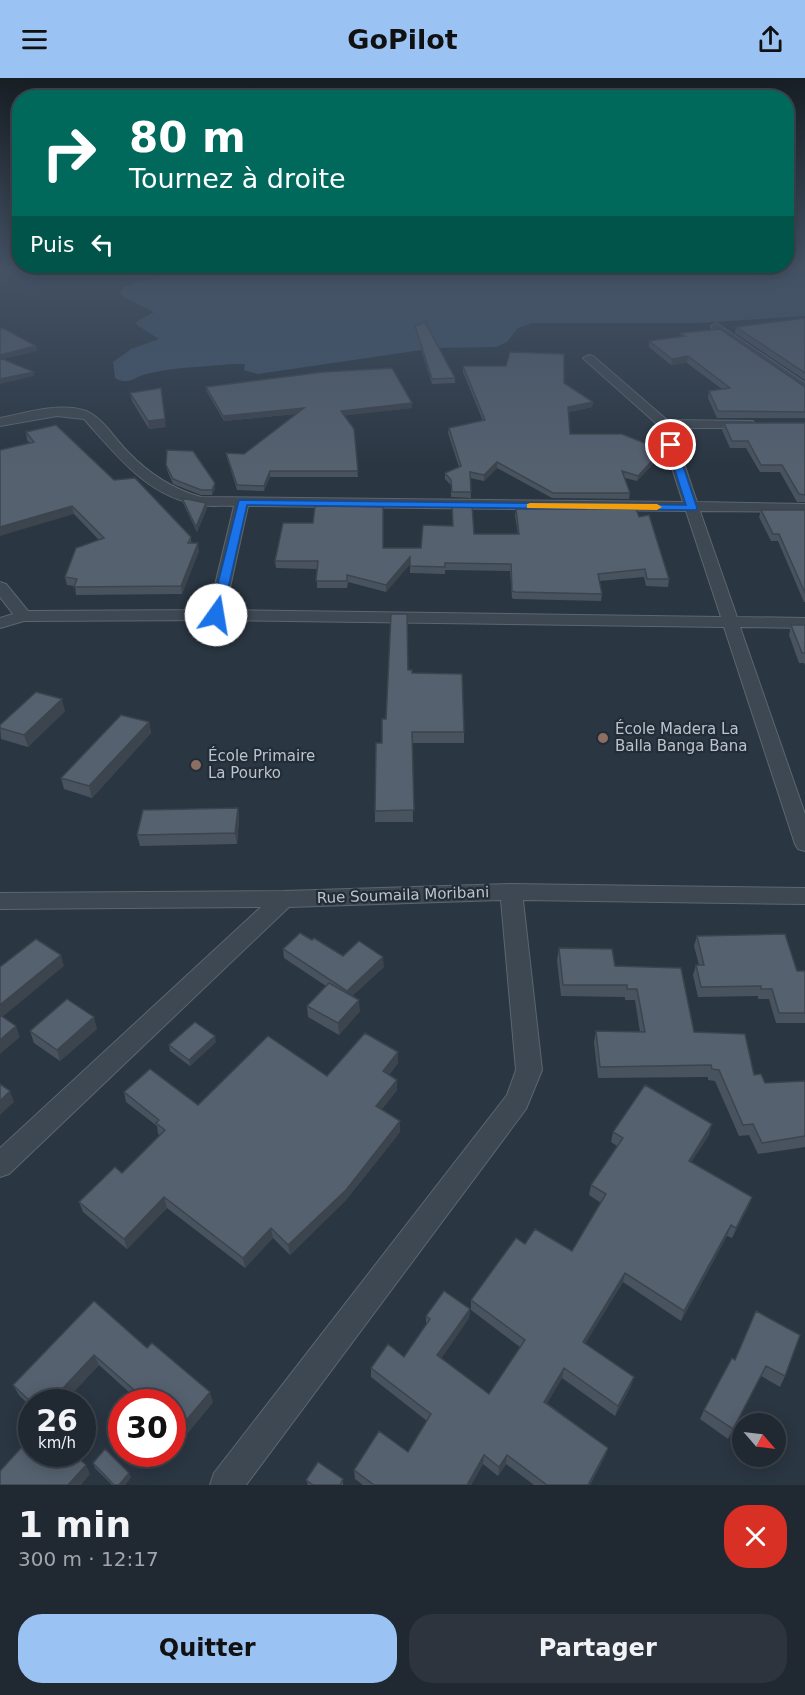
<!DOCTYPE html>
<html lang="fr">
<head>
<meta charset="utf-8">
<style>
	body { margin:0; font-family:"DejaVu Sans",sans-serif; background:#2d343e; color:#f1f3f6; height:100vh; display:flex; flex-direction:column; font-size:22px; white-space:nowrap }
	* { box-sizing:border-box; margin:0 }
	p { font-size:20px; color:#a2a6ac }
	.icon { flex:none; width:33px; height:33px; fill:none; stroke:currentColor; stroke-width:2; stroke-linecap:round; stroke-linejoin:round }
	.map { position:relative; height:1407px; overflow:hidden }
	.details { display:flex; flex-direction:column; background:#202832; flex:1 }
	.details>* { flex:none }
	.hud { position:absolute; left:12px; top:12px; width:782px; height:183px; border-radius:24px; box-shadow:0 3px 15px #0003,0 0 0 2px #3d444d; background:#00695c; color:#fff; overflow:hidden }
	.needle { width:39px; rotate:118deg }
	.fabs { position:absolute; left:732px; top:1335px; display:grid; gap:12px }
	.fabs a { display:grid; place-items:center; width:54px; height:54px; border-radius:50%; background:#202832; box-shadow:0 3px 15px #0003,0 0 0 2px #3d444d; font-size:30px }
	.speed { position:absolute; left:18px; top:1311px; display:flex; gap:12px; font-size:30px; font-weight:700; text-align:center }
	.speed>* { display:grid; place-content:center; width:78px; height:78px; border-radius:50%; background:#202832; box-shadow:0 3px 15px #0003,0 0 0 2px #3d444d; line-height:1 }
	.speed small { font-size:15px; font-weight:400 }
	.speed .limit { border:9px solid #d22; background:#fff; color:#111 }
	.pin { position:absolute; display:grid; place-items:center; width:51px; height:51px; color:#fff; margin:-26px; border:3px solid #fff; border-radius:50%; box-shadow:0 2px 6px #0007 }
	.me { position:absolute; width:66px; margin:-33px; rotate:13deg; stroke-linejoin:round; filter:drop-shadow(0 0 4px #0008) }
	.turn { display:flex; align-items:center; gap:21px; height:126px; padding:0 18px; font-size:27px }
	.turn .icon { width:78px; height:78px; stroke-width:2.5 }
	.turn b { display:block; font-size:42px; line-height:51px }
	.then { display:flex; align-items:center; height:57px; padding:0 18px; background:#0003; gap:12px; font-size:22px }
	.round { display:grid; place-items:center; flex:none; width:63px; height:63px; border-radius:24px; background:#2d343e }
	.summary { display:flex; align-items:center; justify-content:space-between; height:102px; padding:0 18px }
	h1 { font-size:36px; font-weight:700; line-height:45px }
	.button { display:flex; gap:12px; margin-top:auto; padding:12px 18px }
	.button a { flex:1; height:69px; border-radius:24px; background:#9ac2f2; color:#111; font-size:24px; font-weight:700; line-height:69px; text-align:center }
	.button a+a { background:#2d343e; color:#f1f3f6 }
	header { display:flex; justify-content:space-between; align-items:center; height:78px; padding:0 18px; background:#9ac2f2; color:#111; font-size:27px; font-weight:700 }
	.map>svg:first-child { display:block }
</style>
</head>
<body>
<header><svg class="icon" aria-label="menu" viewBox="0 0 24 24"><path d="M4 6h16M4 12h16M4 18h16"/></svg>GoPilot<svg class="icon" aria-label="share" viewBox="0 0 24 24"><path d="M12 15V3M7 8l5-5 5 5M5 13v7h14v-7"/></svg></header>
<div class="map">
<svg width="805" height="1407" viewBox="0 0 805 1407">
	<rect width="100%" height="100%" fill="#2a3642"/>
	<path fill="#41556a" d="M177,193H696L805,198V238L696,245H532L518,250L507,264L496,269L435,270L258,296L244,292L245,286H232C205,289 173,289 146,296C134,299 128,308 115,300L113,284L131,271L159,261L137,247L136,244L154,234L125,220L120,214L124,209Z"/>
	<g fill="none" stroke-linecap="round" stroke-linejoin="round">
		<defs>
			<path id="minor" d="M716,245L805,305V315L712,250L711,248Z
				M589,277L593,278L667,342L753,343L755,346L749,350H672L697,424L805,426V434L700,433L737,539L805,540V550L740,549L805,736V773L798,771L795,766L724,549L216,542L24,543L0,550V540L13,536L0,519V504L6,506L28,533L209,532L234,428C223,427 212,429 201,427C150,421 116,377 84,341L57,338L0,348V340C26,335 57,325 83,332C101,337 114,360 127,373C148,395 172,411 201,419L683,424L658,347L585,282L583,280ZM248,428L686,433L721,539L225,532Z
				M511,806L805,810V826L523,822L542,992L526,1031L246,1407H210L214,1395L507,1017L516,992L501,822L289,829L9,1096L0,1099V1070L261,829L0,831V815L284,813Z"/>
		</defs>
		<use href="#minor" stroke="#5c6670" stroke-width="2"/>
		<use href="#minor" fill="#3e4852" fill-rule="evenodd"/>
	</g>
	<path fill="#49535f" d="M805,240V302L735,255L736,249Z
		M415,248L455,300V305L432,306L415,252Z
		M681,255L805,309V340H717L708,320L709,313L722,311L687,285L671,287L649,269V263L681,259Z
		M463,288L564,305L593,324L592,329L569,334L570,356L662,372L661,377L637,403L625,400L630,415L629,421L552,420L497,390L484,403L470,400L471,420L451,419V407L445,401V395L459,389L448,355L449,350L483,343L463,294Z
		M206,309L412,325V330L344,337L354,351L358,399H270L264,413L237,412L227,380L226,375L244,376L296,336L224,343L207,314Z
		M130,315L166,349L149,351L132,323Z
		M724,345H805V424H797L780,394H760L746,370H730L722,352Z
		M26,354L114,402L191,459V465L199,473L182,516L76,517L75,508L67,507L65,499L99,462L74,436L30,365L27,362Z
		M166,387L215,405V410L212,417H201L173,406L167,392Z
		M182,420L207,430L197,454L183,425Z
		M578,427L639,439L669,501L668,509L646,508L644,499L599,503L602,516L601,523L514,521L512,520L510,493L445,492V496L410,495V486L386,514L348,504L347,510H317V491L276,490L275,483L421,470L474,456H518L515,438L516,431H577Z
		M761,432H805V524H804L778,463H771L759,439Z
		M791,547H805V587L804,585H799L789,557Z
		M408,592L464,654V665H412L413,744H375V733L382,665L386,641Z
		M65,633L28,669L1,661L0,647Z
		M149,644L151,655L92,720L64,711L61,700Z
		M238,730L239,741L237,766L140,768L137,757Z
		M697,858L797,893H805V945H776L769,921H758V918L698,919L693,897L696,887H699L694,868Z
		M312,862L343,878L384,889L352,918L360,933L339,957L308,939L307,928L326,908L284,880L283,871Z
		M559,870L615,888L694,954L765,1005L805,1003V1069L758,1076L749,1057L739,1058L715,1003L708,1002V999L598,1000L594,964L596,953L640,954L635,922H625V919L561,918L557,882Z
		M97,951L60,983L34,965L30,953Z
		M216,964L190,988L170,973L169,967Z
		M398,985L389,997L397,1012L382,1031L400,1054L346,1122L290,1177L273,1160L245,1190L167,1130L127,1171L83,1134L79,1124L122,1095L160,1057L158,1056L157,1048L126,1024L124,1014L198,1027L327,998Z
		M613,1054L709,1057L691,1084L752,1119L748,1129L732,1160L727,1158L681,1243L623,1204L585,1265L631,1308L615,1338L562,1300L547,1325L608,1370L605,1378L590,1407H534L506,1386L498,1398L483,1386L471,1407H363L355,1401L354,1392L408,1374L427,1343L371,1299V1290L404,1279L426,1248V1238L470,1231L469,1240L441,1280L489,1316L520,1269L471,1232V1222L525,1166L572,1173L601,1125L589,1117L591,1107L617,1068L611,1064Z
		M94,1223L147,1270L213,1324L182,1362L172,1354V1324H140L99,1287L64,1324H32V1330L19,1317L13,1307Z
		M756,1233L785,1298L780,1309L761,1298L728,1361L700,1341L704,1332L735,1281Z
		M93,1385L131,1399L125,1407H112L95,1390Z
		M343,1401V1407H308L306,1402Z"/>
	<path fill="#3c444e" d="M36,268L37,273L0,282V277Z
		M688,278L687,285L671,287L672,281Z
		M34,294V298L0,306V301Z
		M162,318L166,349L149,351L148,343Z
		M593,324L592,329L568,334V329Z
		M412,325V330L341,338V333Z
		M304,330V335L224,343L223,338Z
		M662,372L661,377L637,403L638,398Z
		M497,384V390L484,403V397Z
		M270,393V399L264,413V408Z
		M215,405V410L212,417V412Z
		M206,425L207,430L197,454L196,449Z
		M72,428L74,436L0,458V449Z
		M198,465L199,473L182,516L181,508Z
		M410,479V486L386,514V507Z
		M62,621L65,633L28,669L24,657Z
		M149,644L151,655L92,720L89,708Z
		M238,730L239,741L237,766L235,755Z
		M61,877L64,888L0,941V927Z
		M383,879L384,889L348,922L347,913Z
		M359,922L360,933L339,957L338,945Z
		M94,939L97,951L60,983L57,972Z
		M16,948L20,959L0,976V962Z
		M215,958L216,964L190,988L189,982Z
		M398,974V985L383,1004V993Z
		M397,1002V1012L377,1038L376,1028Z
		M10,1013L14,1024L0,1037V1023Z
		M400,1043V1054L346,1122L290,1177L288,1167Z
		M712,1046L709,1057L685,1093L689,1083Z
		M164,1119L167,1130L127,1171L124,1161Z
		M752,1119L748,1129L732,1160L736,1150Z
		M731,1147L727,1158L681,1243L684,1233Z
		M271,1150L273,1160L245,1190L243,1180Z
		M625,1195L623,1204L581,1273L583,1264Z
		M470,1231L469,1240L437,1287V1277Z
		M94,1277L99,1287L64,1324H50Z
		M564,1290L562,1300L542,1333L544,1324Z
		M634,1299L631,1308L615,1338L618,1328Z
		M210,1314L213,1324L182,1362L178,1352Z
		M608,1370L605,1378L590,1407H588Z
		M484,1377L483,1386L471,1407H467Z
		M507,1377L506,1386L498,1398L499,1389Z
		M86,1387L90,1396L81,1407H68Z
		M129,1395L131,1399L125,1407H119Z"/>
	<path fill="#55616f" stroke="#3c444e" stroke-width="1.5" d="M805,240V295L736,249Z
		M425,244L455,300L432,301L415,248Z
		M3,250L36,268L0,277V251Z
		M720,251L805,309V334L718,333L709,313L730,310L688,278L672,281L649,263L685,258L681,255Z
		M510,274L564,276V305L593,324L568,329L570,356H622L662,372L638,398L622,393L630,415H553L497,384L484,397L470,394L471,414H452L451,402L445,395L461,388L449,350L485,342L463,288H506Z
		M0,280L34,294L0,301Z
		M392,290L412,325L341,333L354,351L358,393H270L264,408L237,407L226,375L244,376L304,330L223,338L206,309L323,294Z
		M161,310L165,341L148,343L130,315Z
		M724,345H805V417L799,416L782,387H761L748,363H732Z
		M56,347L114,402L135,400L191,459L188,465H198L181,508L74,509L77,501L65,499L76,470L104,460L72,428L0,449V372L34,364L26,354Z
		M167,372L193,373L215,405L212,412H201L173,401L166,387Z
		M182,420L206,425L196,449Z
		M452,425L472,426L474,456H519L516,431H585L578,427L635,428L639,439L649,437L669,501H647L645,491L598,496L602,516L515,514L512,513L511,486L445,485V489L410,488V479L386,507L347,497V503H316L318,483H275L283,445H313L315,428L383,429V470H421L423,447L453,448Z
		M761,432H805V515L779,456H773Z
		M391,536H407L408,592H412V595L462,596L464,654H412L414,732L375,733L376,665H382V641H386Z
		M791,547H805V575H802Z
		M36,614L62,621L24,657L0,650V647Z
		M121,637L149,644L89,708L61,700Z
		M238,730L235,755L137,757L143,732Z
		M300,855L312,862L314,860L343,878L359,863L383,879L347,913L283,871Z
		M785,856L797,893H805V935H779L772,911H761V908L701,909L696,887H704L697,858Z
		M36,861L61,877L0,927V889Z
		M559,870L612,871L615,888L681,890L694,954L745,956L754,997L761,996L765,1005L805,1003V1058L762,1065L753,1046L743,1047L719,992L712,991L711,987L600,989L596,953L645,954L637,911H627V907H563Z
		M329,905L359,922L338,945L307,928Z
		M67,921L94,939L57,972L30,953Z
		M0,937L16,948L0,962Z
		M195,944L215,958L189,982L169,967Z
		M365,955L398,974L383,993L397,1002L376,1028L400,1043L346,1112L288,1167L271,1150L243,1180L164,1119L124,1161L79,1124L115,1089L122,1095L165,1052L156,1045L159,1042L124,1014L150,991L198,1027L268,958L327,998Z
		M0,1006L10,1013L0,1023Z
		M645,1007L712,1046L689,1083L752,1119L736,1150L731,1147L684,1233L625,1195L583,1264L634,1299L618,1328L564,1290L544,1324L608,1370L588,1407H547L507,1377L499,1389L484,1377L467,1407H374L354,1392L379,1353L408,1374L431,1336L371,1290L388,1266L404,1279L430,1241L426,1238L444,1213L470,1231L437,1277L489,1316L525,1262L471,1222L516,1160L525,1166L535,1151L572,1173L606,1116L591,1107L623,1060L613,1054Z
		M94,1223L147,1270L152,1265L210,1314L178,1352L172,1347V1324H148L94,1277L50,1324L32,1325L13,1307Z
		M756,1233L800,1257L785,1298L766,1288L733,1351L704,1332L732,1280L735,1282Z
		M32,1358V1376H74L86,1387L68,1407H0V1393Z
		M105,1371L129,1395L119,1407H114L93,1385Z
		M318,1384L343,1401L340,1407H313L306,1402Z"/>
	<linearGradient id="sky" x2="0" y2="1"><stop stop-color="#171e24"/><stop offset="0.49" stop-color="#445265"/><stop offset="1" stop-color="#445265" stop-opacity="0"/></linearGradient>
	<rect width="805" height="390" fill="url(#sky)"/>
	<path fill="#1a73e8" stroke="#114b97" stroke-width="1.5" d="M671,364L676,367L697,430L696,432L247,427L222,537L216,540L210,537L239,422L686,427L667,367Z"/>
	<path fill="#f59e0b" d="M530,425L657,426L662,429L657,432L527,430V426Z"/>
	<g fill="#8d6e63" stroke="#222d38" stroke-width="2">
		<circle cx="603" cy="660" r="6"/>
		<circle cx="196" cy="687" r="6"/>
	</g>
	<g text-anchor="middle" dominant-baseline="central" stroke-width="4.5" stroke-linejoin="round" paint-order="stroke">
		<g font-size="15" fill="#bbc3cc" stroke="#222d38" text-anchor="start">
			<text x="615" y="651">École Madera La<tspan x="615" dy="17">Balla Banga Bana</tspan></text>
			<text x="208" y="678">École Primaire<tspan x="208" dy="17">La Pourko</tspan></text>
		</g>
		<g font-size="15" fill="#bbc3cc" stroke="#222d38">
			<text transform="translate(403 817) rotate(-2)">Rue Soumaila Moribani</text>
		</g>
	</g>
</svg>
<div class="fabs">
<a><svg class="needle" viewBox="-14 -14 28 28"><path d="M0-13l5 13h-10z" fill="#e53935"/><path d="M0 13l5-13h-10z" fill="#a2a6ac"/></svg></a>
</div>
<div class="speed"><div>26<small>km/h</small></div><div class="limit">30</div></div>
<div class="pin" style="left:671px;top:367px;background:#d93025"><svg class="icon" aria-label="arrive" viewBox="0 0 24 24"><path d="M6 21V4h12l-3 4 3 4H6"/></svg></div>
<svg class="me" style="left:216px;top:537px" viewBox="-20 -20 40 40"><circle r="19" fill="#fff"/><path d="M0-13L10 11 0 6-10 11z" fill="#1a73e8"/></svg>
<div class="hud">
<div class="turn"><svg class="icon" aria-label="right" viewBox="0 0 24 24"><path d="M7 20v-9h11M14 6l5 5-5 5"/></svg><div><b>80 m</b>Tournez à droite</div></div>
<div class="then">Puis<svg class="icon" aria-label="left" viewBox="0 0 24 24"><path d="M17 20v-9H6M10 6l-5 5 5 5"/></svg></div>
</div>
</div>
<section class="details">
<div class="summary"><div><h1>1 min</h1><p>300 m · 12:17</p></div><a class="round" style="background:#d93025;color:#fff"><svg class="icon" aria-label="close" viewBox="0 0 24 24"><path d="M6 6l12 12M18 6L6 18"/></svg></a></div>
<div class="button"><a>Quitter</a><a>Partager</a></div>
</section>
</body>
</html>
